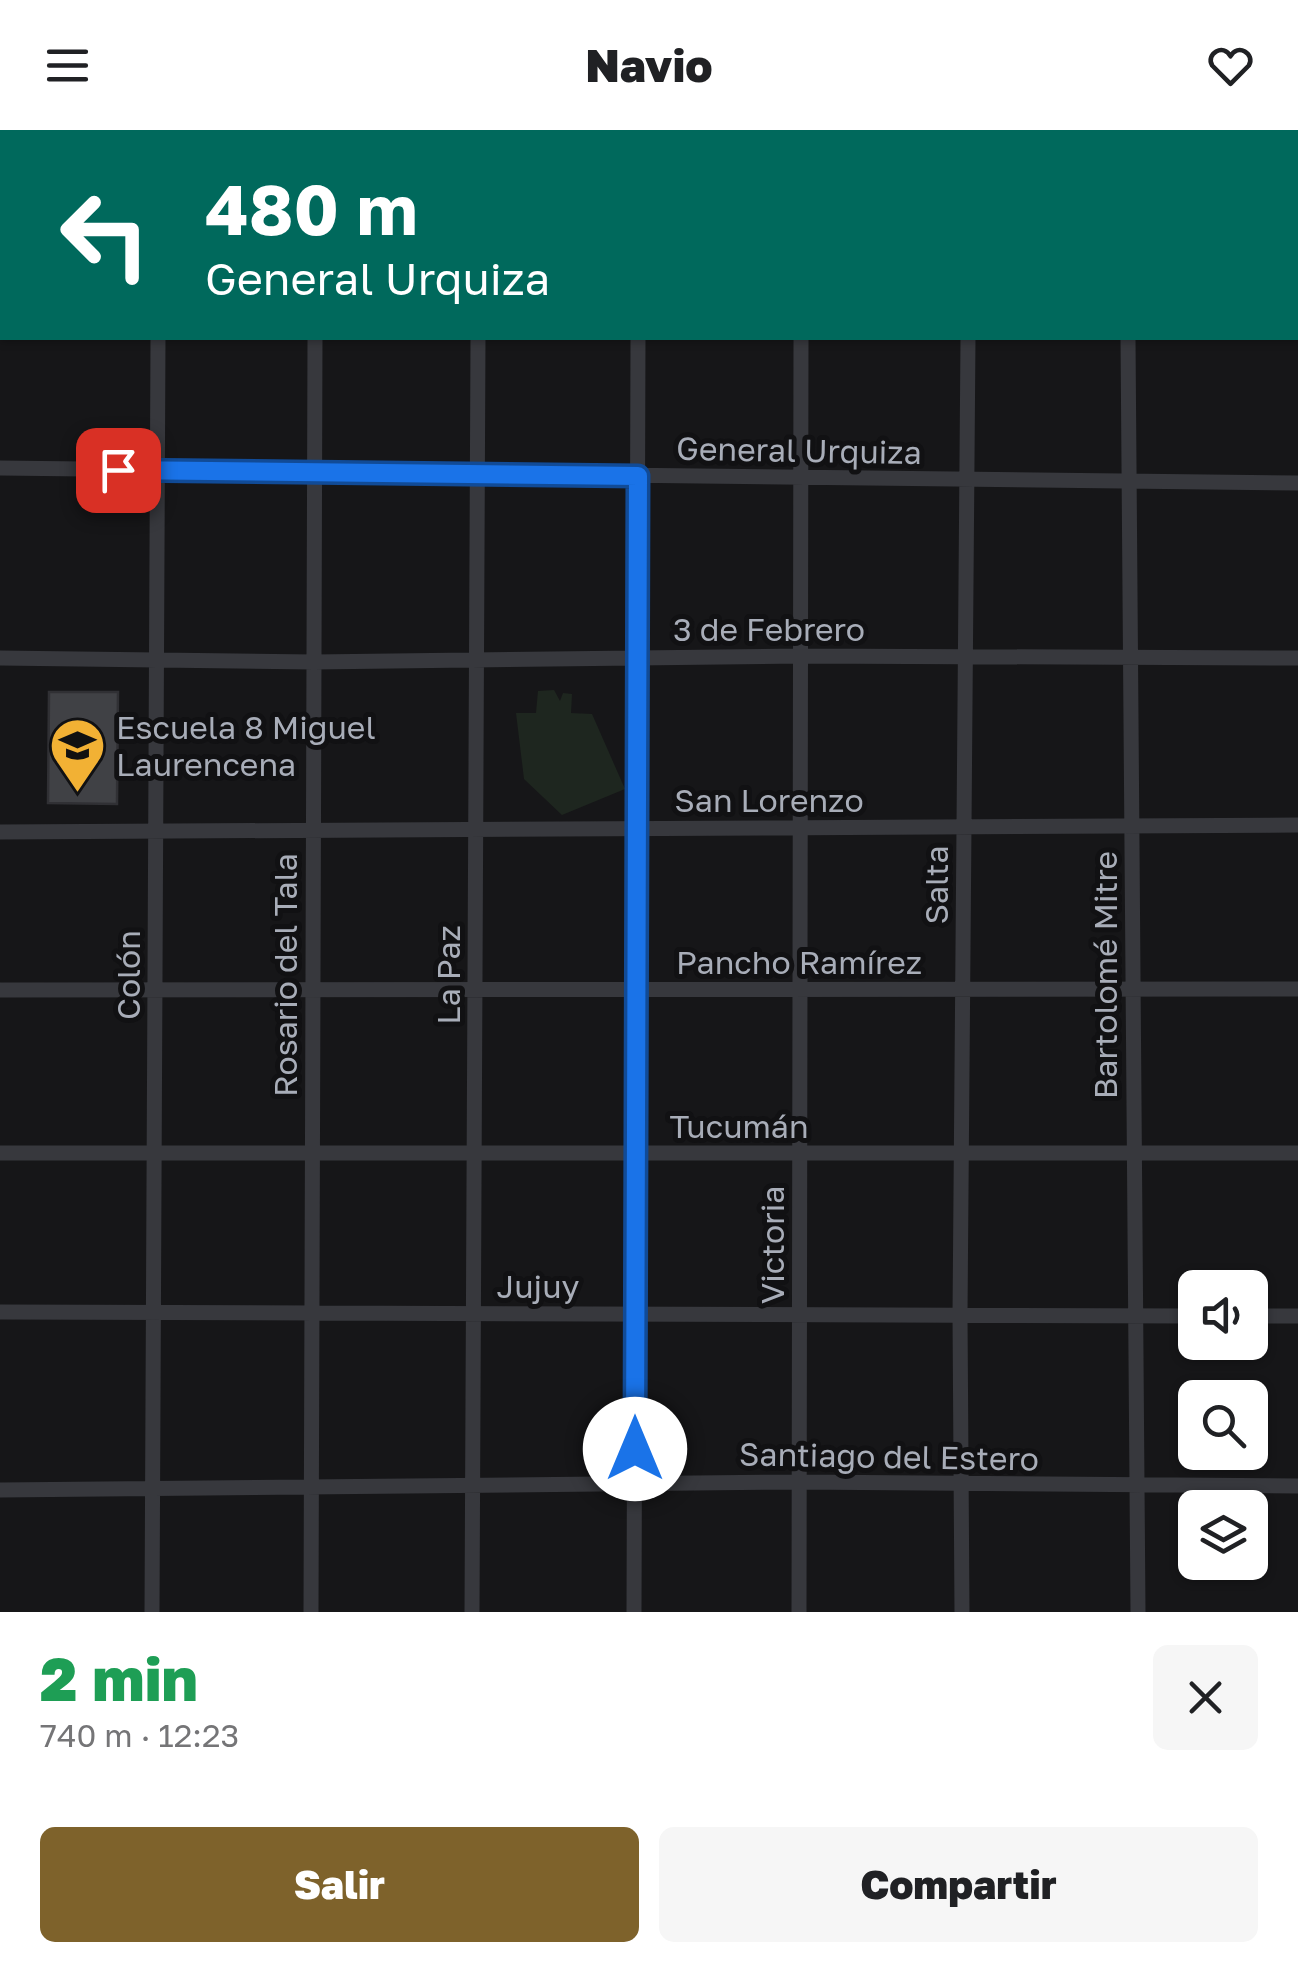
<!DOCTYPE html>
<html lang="es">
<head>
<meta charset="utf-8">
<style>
	body { margin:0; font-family:"Golos Text",sans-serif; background:#f6f6f6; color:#202124; height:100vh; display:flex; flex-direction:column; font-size:38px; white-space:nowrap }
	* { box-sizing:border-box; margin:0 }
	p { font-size:32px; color:#757577 }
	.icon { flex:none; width:55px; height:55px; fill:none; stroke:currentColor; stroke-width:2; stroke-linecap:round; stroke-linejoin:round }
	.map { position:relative; height:1482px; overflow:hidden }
	.drawer { display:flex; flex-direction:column; background:#fff; flex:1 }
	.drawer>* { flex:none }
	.banner { position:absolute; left:0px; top:0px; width:1300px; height:210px; box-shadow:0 2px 8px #0004; background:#00695c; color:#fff; overflow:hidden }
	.fabs { position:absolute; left:1178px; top:1140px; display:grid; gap:20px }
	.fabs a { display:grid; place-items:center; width:90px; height:90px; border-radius:15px; background:#fff; box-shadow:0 2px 8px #0004; font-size:50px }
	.pin { position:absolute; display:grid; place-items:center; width:85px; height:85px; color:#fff; margin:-42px; border-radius:20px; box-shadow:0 5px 15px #0006 }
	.me { position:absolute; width:110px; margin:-55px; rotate:0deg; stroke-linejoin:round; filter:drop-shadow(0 0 8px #0008) }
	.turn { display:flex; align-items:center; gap:35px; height:210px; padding:0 40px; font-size:45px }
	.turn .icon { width:130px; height:130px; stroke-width:2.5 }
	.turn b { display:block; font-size:70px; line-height:85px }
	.round { display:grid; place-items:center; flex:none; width:105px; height:105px; border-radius:15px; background:#f6f6f6 }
	.summary { display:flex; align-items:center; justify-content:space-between; height:170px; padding:0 40px }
	h1 { font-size:60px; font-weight:800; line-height:75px; color:#1e9e55 }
	.button { display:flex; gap:20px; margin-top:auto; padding:20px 40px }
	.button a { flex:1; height:115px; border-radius:15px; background:#7e622b; color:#fff; font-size:40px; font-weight:800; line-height:115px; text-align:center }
	.button a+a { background:#f6f6f6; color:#202124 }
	header { display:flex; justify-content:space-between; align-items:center; height:130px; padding:0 40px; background:#fff; font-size:45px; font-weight:800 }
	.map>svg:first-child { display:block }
</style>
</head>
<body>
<header><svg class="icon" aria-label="menu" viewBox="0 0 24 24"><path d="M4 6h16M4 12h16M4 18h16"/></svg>Navio<svg class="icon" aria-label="heart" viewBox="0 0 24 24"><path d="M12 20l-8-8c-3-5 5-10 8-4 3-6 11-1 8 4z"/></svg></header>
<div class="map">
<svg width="1298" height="1482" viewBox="0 0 1298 1482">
	<rect width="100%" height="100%" fill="#161618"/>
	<path fill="#1e261f" d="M554,560L560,571L563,563L572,564L571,583L592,584L625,659L562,685L524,649L516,583H536L538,561Z"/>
	<path fill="#404145" stroke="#303034" stroke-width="2.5" d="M49,562H118L117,674L48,673Z"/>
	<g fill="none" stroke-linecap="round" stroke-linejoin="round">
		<path stroke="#37383d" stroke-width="15" d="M970,0V2
			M1127,0V2
			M1294,0V2
			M159,2V0
			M315,2V0
			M479,2V0
			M639,2V0
			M801,2V0
			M1298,110V126
			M1128,208L1138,1482
			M0,338L1298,353
			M0,528L314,532L800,526L1298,528
			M0,702L1298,695
			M0,860L1298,859
			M0,1023H1298
			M0,1182L1195,1186
			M1250,1186H1298
			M0,1360L799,1352L1298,1356
			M152,1482L158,208
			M311,1482L315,208
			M472,1482L478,208
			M634,1482L638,208
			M799,1482L801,208
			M962,1482L960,1185L968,208"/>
		<path stroke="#45474d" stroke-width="22" d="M0,3H2
			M0,173H2"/>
	</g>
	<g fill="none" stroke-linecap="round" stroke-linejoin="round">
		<defs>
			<path id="route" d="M118,340L638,346L635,1319"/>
		</defs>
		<use href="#route" stroke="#114b97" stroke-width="25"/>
		<use href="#route" stroke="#1a73e8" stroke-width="18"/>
	</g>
	<defs>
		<symbol id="school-pin" viewBox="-11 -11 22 30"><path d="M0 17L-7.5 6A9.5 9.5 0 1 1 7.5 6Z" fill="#f2b134" stroke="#111113"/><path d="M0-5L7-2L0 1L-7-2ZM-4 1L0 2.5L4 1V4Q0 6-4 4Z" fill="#111"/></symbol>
	</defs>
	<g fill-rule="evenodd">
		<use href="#school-pin" x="46" y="584" width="63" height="86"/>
	</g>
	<g text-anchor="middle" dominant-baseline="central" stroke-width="10" stroke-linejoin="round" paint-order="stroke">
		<g font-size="32" fill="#a8adb8" stroke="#111113">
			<text transform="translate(799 320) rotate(1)">General Urquiza</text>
			<text x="769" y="499">3 de Febrero</text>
			<text x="769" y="670">San Lorenzo</text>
			<text transform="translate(936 755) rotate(-90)">Salta</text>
			<text x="799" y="832">Pancho Ramírez</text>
			<text transform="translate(128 845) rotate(-90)">Colón</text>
			<text transform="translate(285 845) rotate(-90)">Rosario del Tala</text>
			<text transform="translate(448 845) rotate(-90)">La Paz</text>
			<text transform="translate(1105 845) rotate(-90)">Bartolomé Mitre</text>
			<text x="739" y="996">Tucumán</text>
			<text transform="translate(772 1115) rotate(-90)">Victoria</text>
			<text x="538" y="1156">Jujuy</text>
			<text transform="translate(889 1326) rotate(1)">Santiago del Estero</text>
		</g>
		<g font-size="32" fill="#a8adb8" stroke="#111113" text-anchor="start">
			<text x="116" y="597">Escuela 8 Miguel<tspan x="116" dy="37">Laurencena</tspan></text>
		</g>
	</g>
</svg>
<div class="fabs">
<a><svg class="icon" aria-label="sound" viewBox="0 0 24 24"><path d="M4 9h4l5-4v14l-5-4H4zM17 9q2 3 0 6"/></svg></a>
<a><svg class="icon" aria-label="search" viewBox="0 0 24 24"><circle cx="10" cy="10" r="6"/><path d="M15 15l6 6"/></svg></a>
<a><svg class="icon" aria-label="layers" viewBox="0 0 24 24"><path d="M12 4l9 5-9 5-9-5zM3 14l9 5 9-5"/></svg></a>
</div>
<div class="pin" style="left:118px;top:340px;background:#d93025"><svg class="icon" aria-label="arrive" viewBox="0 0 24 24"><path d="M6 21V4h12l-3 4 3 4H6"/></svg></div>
<svg class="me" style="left:635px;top:1319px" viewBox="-20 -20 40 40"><circle r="19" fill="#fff"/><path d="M0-13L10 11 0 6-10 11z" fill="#1a73e8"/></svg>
<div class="banner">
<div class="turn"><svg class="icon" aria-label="left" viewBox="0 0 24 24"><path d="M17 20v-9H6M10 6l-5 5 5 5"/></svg><div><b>480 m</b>General Urquiza</div></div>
</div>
</div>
<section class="drawer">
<div class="summary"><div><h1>2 min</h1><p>740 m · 12:23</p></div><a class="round"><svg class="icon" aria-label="close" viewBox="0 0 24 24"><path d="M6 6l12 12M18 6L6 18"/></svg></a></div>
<div class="button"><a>Salir</a><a>Compartir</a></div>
</section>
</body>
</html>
